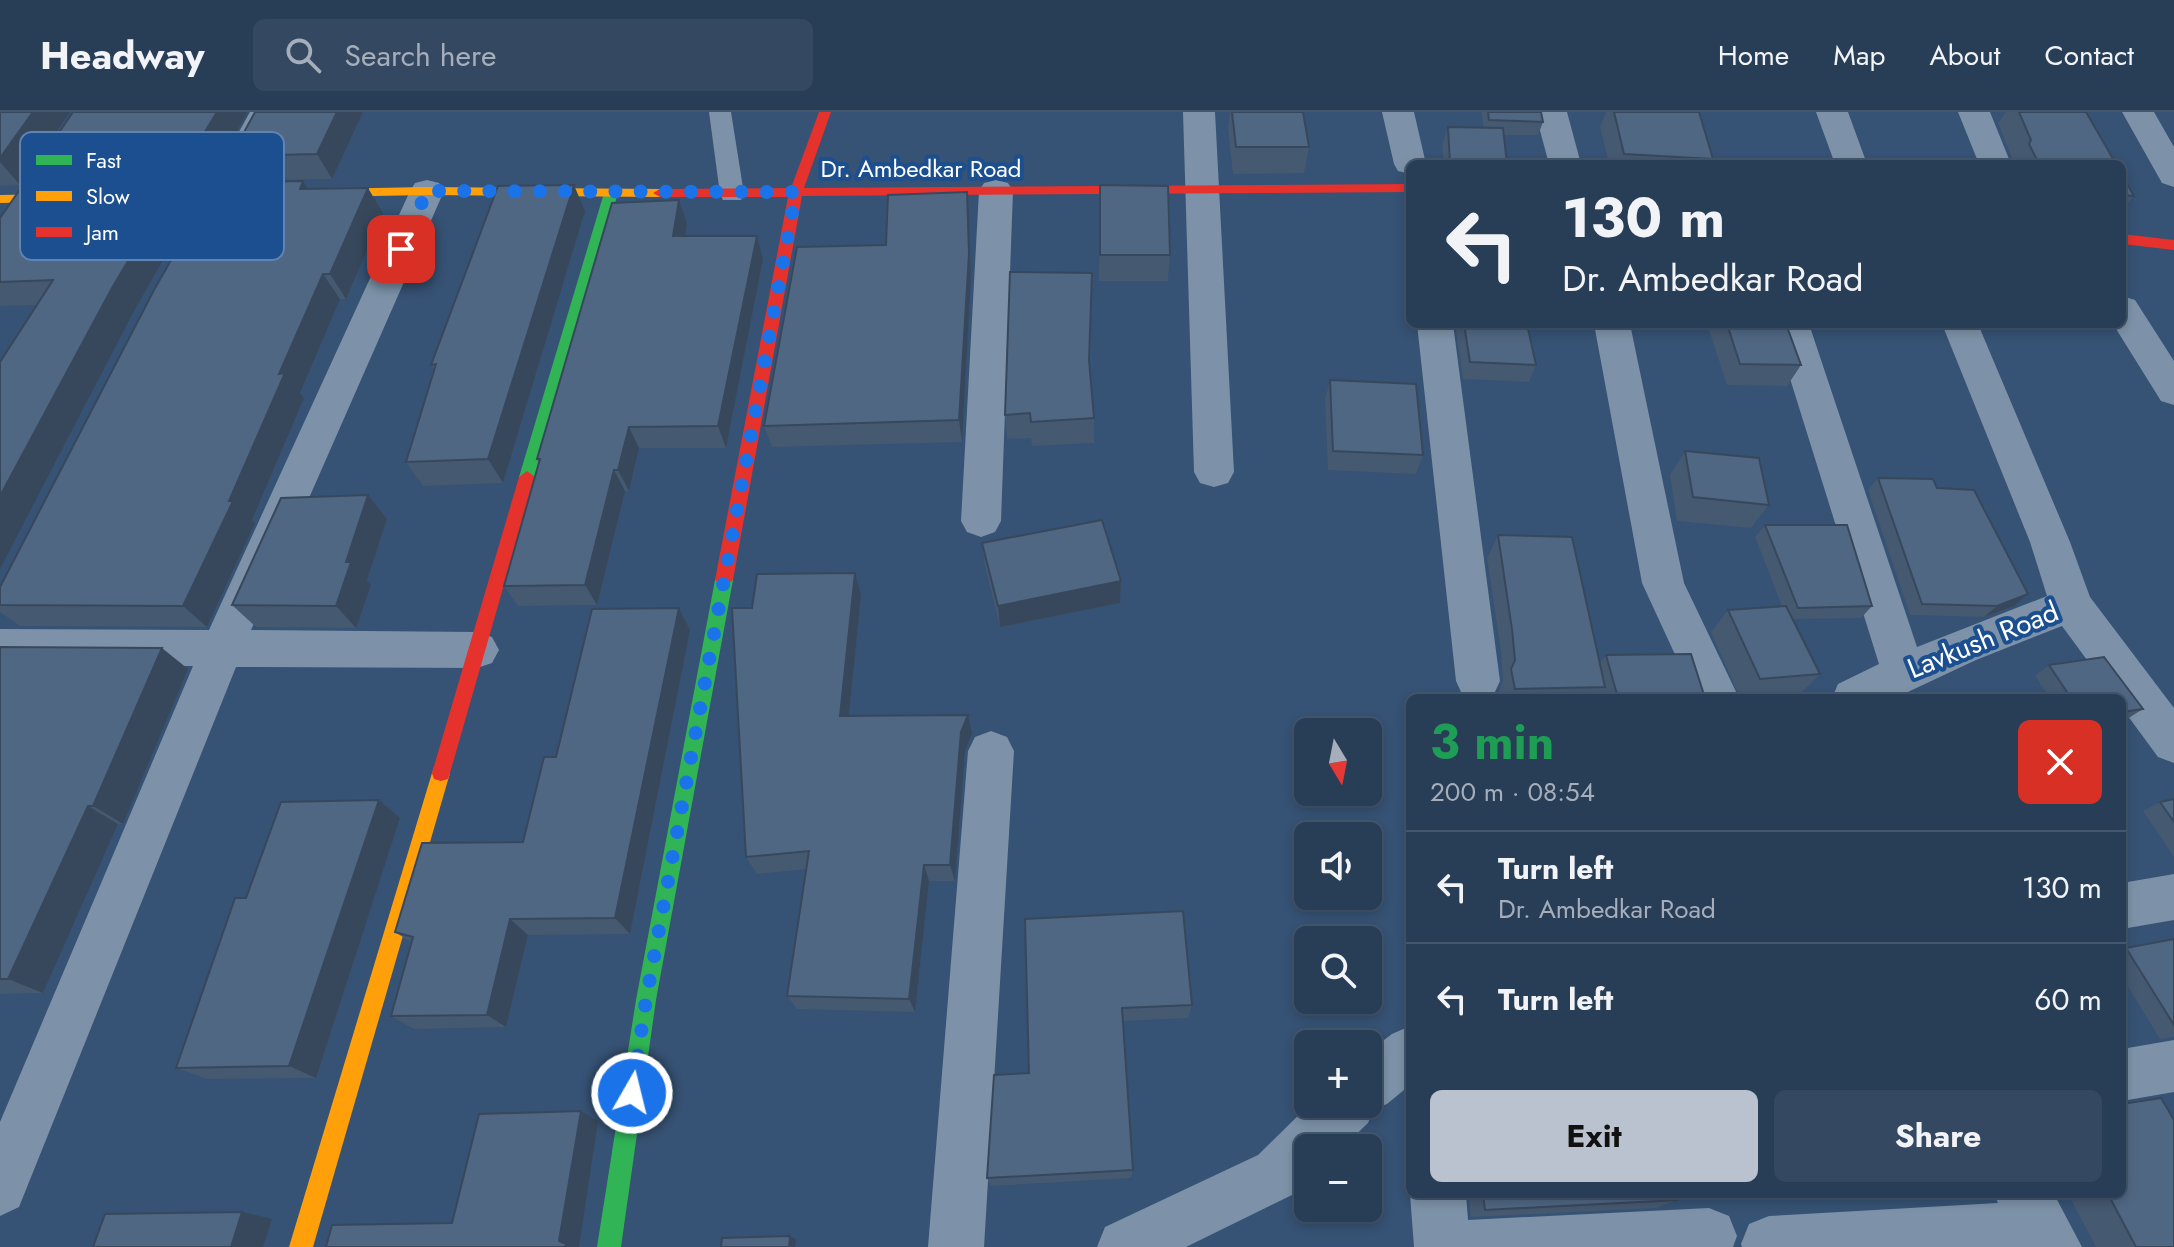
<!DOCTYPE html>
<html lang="en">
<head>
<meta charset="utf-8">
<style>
	body { margin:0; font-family:Jost,sans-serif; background:#344961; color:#f1f3f6; height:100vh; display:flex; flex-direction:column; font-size:30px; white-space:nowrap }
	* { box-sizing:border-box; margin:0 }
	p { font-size:26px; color:#a5aeba }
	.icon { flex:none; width:44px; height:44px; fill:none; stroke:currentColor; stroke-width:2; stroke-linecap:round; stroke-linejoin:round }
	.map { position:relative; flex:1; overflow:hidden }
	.panel { position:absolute; left:1406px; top:582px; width:720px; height:504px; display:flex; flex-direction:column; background:#283e57; border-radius:12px; box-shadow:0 4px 12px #0003,0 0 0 2px #44576d }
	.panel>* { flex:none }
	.top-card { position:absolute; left:1406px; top:48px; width:720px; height:168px; border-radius:12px; box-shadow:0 4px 12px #0003,0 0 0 2px #44576d; background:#283e57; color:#f1f3f6; overflow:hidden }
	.needle { width:52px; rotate:170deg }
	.controls { position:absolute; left:1294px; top:606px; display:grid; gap:16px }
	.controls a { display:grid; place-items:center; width:88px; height:88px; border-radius:12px; background:#283e57; box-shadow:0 4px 12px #0003,0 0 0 2px #44576d; font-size:40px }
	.pin { position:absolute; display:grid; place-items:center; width:68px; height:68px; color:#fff; margin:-34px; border-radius:16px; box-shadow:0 4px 12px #0006 }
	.me { position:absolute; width:88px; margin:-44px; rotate:8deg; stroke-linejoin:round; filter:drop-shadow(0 0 6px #0008) }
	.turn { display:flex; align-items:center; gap:28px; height:168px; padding:0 24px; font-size:36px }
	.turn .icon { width:104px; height:104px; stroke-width:2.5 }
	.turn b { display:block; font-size:56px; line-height:68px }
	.round { display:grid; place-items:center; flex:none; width:84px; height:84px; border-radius:12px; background:#344961 }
	.overview { display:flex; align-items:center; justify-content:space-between; height:136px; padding:0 24px }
	h1 { font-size:48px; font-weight:700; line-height:60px; color:#1e9e55 }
	.button { display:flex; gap:16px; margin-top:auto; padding:16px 24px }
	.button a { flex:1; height:92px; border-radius:12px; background:#b9c2ce; color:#111; font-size:32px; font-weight:700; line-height:92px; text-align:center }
	.button a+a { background:#344961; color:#f1f3f6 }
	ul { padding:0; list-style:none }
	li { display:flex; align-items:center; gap:24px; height:112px; padding:0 24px; border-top:2px solid #44576d }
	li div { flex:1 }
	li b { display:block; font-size:30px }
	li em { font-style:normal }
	header { display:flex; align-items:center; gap:48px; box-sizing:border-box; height:112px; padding:0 40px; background:#283e57; border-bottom:2px solid #44576d }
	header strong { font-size:38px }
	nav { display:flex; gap:44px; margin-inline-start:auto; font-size:28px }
	.search { width:560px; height:72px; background:#344961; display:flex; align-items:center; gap:20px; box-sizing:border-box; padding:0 28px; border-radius:12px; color:#a5aeba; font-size:30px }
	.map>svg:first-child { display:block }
</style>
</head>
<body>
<header>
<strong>Headway</strong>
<div class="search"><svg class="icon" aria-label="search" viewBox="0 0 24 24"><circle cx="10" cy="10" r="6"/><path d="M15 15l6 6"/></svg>Search here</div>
<nav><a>Home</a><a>Map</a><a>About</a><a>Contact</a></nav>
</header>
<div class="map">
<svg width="2174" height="1135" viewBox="0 0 2174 1135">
	<rect width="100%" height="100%" fill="#365274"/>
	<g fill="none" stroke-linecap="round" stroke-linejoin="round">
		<path fill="#7d92a8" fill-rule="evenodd" d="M709,0H731L744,82L741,88H723L720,82Z"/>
		<path fill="#7d92a8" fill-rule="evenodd" d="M74,0H106L12,141L0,145V107Z
			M250,0H282L211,131L199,134L187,131L182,123Z
			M1183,0H1215L1234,360L1228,371L1214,375L1200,371L1194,360Z
			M1382,0H1414L1426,52H1410V62L1398,59L1394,52Z
			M1535,0H1567L1581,52H1549Z
			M1816,0H1848L1867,52H1835Z
			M1958,0H1990L2011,52H1979Z
			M2122,0H2154L2174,35V75L2162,71Z
			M427,68L439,71L444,79L251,518L477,520L492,525L499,538L492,551L477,556L236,555L19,1095L0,1104V1010L193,554L0,553V517L209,518L410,79L415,71Z
			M996,68L1008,71L1013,79L1001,409L995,420L981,425L967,420L961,409L979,79L984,71Z
			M2122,184L2135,188L2174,249V293L2161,289L2113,212H2122Z
			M1417,212H1453L1500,569L1494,582L1483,586L1462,582L1456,569Z
			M1594,212H1630L1684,471L1739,586H1695L1642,471Z
			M1773,212H1809L1917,535L2047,484L2030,430L1942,212H1978L2070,430L2090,485L2174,596V651L2158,645L2122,596V586H2115L2062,514L1976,548L1895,586H1832L1838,572L1879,552Z
			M991,619L1007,625L1014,639L984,1135H928L968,639L975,625Z
			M2174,762V808L2122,817V771Z
			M1410,914V973L1387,992L1374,997L1368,1011L1342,1036H1308V1070L1296,1081L1186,1135H1097L1105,1115L1258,1043L1310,992H1368V940L1392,922Z
			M2174,928V980L2122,989V937Z
			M1410,1082H1466L1468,1108L1709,1096L1729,1104L1737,1124L1733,1135H1414Z
			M1994,1082H2054L2082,1135H1742L1741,1132L1749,1112L1769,1104L1998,1091Z"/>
		<path fill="#30b455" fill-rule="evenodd" d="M611,77L618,81L535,365L527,371L519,365L604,81Z
			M724,461L733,468L656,888L621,1135H597L636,888L715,468Z"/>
		<path fill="#ff9f0a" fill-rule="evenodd" d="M427,75L660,77L667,81L660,85L427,83L0,91V83Z
			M441,653L448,655L450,661L313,1135H289L432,661L434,655Z"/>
		<path fill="#e5322d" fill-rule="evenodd" d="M819,0H831L804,76L1410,72V80L802,84L733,468L724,475L715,468L788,85H660L653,81L660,77L791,76Z
			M2122,122L2174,128V138L2122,132Z
			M527,359L535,365L450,661L448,667L441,669L434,667L432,661L519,365Z"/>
	</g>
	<path fill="#455971" d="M0,0L20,73L0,74Z
		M73,0H248L208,69L62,72L41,47Z
		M255,0H363L332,67L248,68L231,44Z
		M1230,0H1303L1309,35L1304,61L1233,62L1228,17Z
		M1481,0H1541L1543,10L1538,23H1503L1507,52H1444L1442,33L1448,15L1484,16Z
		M1606,0H1699L1713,47L1711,52H1609L1600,15Z
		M2006,0H2086L2116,52H2013L2014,51L1998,11Z
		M2122,63L2134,84L2122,98Z
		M303,69L308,77L383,101L346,187H340L300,281L304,286L252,408L255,411L207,515L20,514L0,500V475Z
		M1100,73L1170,143L1168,169H1099Z
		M967,80L969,103L971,165L962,330L772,335L764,314L886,133Z
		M192,97L133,201L0,457V250L37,193L0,194V106Z
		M585,99L503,371L423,374L406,350L434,257L431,253Z
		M687,112L685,124H757L763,147L726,336H639L629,379H625L597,493L518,494L504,474L539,351L537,347Z
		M1092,161L1090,255L1094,306V331L1032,334L1031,326L1007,327L1005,303Z
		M1455,212H1527L1536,253L1529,270L1463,267Z
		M1707,212H1786L1801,253L1787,274L1727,273Z
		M1330,268L1423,343L1416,362L1328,358L1325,288Z
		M1685,339L1769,393L1751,416L1677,409L1670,363Z
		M1878,366L1937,376L2014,494L1984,505L1910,503L1868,378Z
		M387,407L367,468L371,473L356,516L256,515L232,493Z
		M1765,413L1872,494L1861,506L1793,507L1820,562L1799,583L1763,586H1740L1711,520L1728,498L1782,494L1755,425Z
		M1498,423L1600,551L1606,543L1705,586H1501L1499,578L1503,569L1501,539L1487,446Z
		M982,431L1121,469L1120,491L1000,515L985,454Z
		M861,483L849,604L972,622L965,639L955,769H929L915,900L797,897L787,884L807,757L757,762L746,745L752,496Z
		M679,496L690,518L630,822L528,823L506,915L414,917L391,904L411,830L395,820L523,730L556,645Z
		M0,535L188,557L123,712H118L43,881L0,882Z
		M2104,545L2143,597L2127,607L2122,608V586H2050L2035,564L2049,553Z
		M2174,687V745L2143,699L2160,690Z
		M379,688L400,706L316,966L207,967L176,956Z
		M1025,807L1192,893L1188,906L1123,909L1133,1058L1131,1066L991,1074L987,1066L1029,961Z
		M2174,827V925L2160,927L2122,865V838L2126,836Z
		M1468,1082H1675L1677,1088L1656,1096L1471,1105Z
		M2068,1082H2122L2174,1135H2096Z"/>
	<path fill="#38485c" d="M33,0H70L20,73L0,50V46Z
		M217,0H248L208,69L190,44Z
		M337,0H363L332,67L317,42Z
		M303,69L320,95L300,77Z
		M173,73L192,97L133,201L0,457V384L112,176Z
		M574,73L585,99L503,371L488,347Z
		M368,76L383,101L346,187L330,162Z
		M967,80L969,103L971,165L962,330L959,308Z
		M679,88L687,112L681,148L673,124Z
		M757,124L763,147L726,336L718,314Z
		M323,162L340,187L300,281L304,286L252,408L255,411L207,515L183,494L229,389L279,262Z
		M629,315L639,336L629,379L618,358Z
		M614,358L625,379L597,493L585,473Z
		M368,383L387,407L367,468L371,473L356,516L336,494L346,450Z
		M855,461L861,483L847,623L840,604Z
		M1121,469L1120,491L1000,515L998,494Z
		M2028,482L2014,494L1984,505L1997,494Z
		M679,496L690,518L630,822L615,806Z
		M162,536L188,557L123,712L93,694Z
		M968,603L972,622L965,639L955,769L950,753L961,620Z
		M379,688L400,706L316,966L289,954Z
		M88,694L118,712L43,881L8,867Z
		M924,753L929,769L915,900L909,887Z
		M510,807L528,823L506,915L487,903Z
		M581,999L598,1009L579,1135H565L559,1129Z
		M242,1100L272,1107L263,1135H231Z
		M790,1124L796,1127L795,1135H789Z"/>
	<path fill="#506783" stroke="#38485c" stroke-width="2" d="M0,0H33L0,46Z
		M73,0H217L190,44L41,47Z
		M255,0H337L317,42L231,44Z
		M1232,0H1303L1309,35H1236Z
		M1488,0H1541L1543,10L1489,8Z
		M1614,0H1699L1713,47L1624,42Z
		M2019,0H2086L2116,52H2039L2029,32L2031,28Z
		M1448,15L1503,16L1507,52H1450Z
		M2122,63L2134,84L2122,83Z
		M303,69L300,77L368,76L330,162H323L279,262L285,261L229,389H233L183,494L0,493V475L154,178L215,71Z
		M173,73L112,176L0,384V250L53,168L0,170V106L21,76Z
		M574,73L488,347L406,350L436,252L431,253L498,74Z
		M1100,73L1168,74L1170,143H1100Z
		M967,80L969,142L959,308L764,314L797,135L886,133L888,83Z
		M679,88L673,124H757L718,314L629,315L618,358H614L585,473L504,474L540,347H537L612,91Z
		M1010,160L1092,161L1089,248L1094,306L1031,310L1030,301L1005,303Z
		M1464,212H1527L1536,253L1470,250Z
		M1727,212H1786L1801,253L1740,252Z
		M1330,268L1416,272L1423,343L1333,339Z
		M1685,339L1759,346L1769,393L1693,385Z
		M1878,366L1933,367L1937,376L1974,378L2028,482L1997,494L1922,492Z
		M368,383L346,450H351L336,494L232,493L281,386Z
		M1102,408L1121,469L998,494L982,431Z
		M1765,413H1847L1872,494L1798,496Z
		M1498,423L1572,425L1605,575L1515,577L1511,557L1515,548L1512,517Z
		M855,461L840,604L968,603L961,620L950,753H924L909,887L787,884L809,739L746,745L732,496H752L757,462Z
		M1786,494L1820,562L1760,567L1728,498Z
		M679,496L615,806L510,807L487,903L391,904L413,825L395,820L422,731L523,730L544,645H556L592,497Z
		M0,535L162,536L93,694H88L8,867H0Z
		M1691,542L1705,586H1618L1606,543Z
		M2104,545L2143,597L2122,600V586H2071L2049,553Z
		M2174,687V710L2160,690Z
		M379,688L289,954L176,956L235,786H246L281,690Z
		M1183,799L1192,893L1122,896L1133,1058L987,1066L994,963L1029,961L1025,807Z
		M2174,827V913L2126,836Z
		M2161,986L2174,1008V1135H2136L2108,1082H2122V992Z
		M581,999L559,1129L566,1132L565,1135H326L332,1113L452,1111L479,1002Z
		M1483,1082H1675L1677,1088L1485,1098Z
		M242,1100L231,1135H93L105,1102Z
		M790,1124L789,1135H721L722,1126Z"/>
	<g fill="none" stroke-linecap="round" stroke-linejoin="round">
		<path stroke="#1a73e8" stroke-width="14" stroke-dasharray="0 25.2" d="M401,137L427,79L796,80L646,888L632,981"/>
	</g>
	<g text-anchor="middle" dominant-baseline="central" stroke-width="8" stroke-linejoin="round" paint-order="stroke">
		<g font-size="24" fill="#fff" stroke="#1b4f8f">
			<text x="921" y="56">Dr. Ambedkar Road</text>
		</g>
		<g font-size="28" fill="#fff" stroke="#1b4f8f">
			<text transform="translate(1983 528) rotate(-22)">Lavkush Road</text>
		</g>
	</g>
	<rect x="20" y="20" width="264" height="128" rx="12" fill="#1b4f8f" stroke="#5f84b1" stroke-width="2"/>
	<rect x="36" y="43" width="36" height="10" fill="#30b455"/>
	<rect x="36" y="79" width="36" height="10" fill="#ff9f0a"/>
	<rect x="36" y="115" width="36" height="10" fill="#e5322d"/>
	<g font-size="22" fill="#fff">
		<text x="86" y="56">Fast</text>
		<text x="86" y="92">Slow</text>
		<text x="86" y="128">Jam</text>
	</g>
</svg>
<div class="controls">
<a><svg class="needle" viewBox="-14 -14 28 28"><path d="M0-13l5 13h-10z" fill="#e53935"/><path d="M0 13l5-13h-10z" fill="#a5aeba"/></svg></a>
<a><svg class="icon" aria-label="sound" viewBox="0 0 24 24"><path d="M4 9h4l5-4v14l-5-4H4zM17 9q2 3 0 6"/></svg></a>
<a><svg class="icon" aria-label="search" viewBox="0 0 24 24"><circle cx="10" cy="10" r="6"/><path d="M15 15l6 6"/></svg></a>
<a>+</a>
<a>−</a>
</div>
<div class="pin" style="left:401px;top:137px;background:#d93025"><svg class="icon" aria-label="arrive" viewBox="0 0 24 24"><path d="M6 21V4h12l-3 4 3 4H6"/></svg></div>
<svg class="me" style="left:632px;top:981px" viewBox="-20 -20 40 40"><circle r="17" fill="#1a73e8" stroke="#fff" stroke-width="3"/><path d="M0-11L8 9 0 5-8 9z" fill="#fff"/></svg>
<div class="top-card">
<div class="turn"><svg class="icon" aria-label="left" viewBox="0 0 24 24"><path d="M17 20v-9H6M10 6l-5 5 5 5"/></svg><div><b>130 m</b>Dr. Ambedkar Road</div></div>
</div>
<section class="panel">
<div class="overview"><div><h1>3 min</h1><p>200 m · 08:54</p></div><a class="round" style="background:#d93025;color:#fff"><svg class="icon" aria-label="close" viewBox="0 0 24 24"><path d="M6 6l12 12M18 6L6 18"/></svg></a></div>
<ul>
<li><svg class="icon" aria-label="left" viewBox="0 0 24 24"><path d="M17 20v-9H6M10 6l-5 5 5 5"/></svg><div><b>Turn left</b><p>Dr. Ambedkar Road</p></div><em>130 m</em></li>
<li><svg class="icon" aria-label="left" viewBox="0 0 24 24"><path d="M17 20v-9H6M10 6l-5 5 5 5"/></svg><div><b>Turn left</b></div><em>60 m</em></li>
</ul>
<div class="button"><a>Exit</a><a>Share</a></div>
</section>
</div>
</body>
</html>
